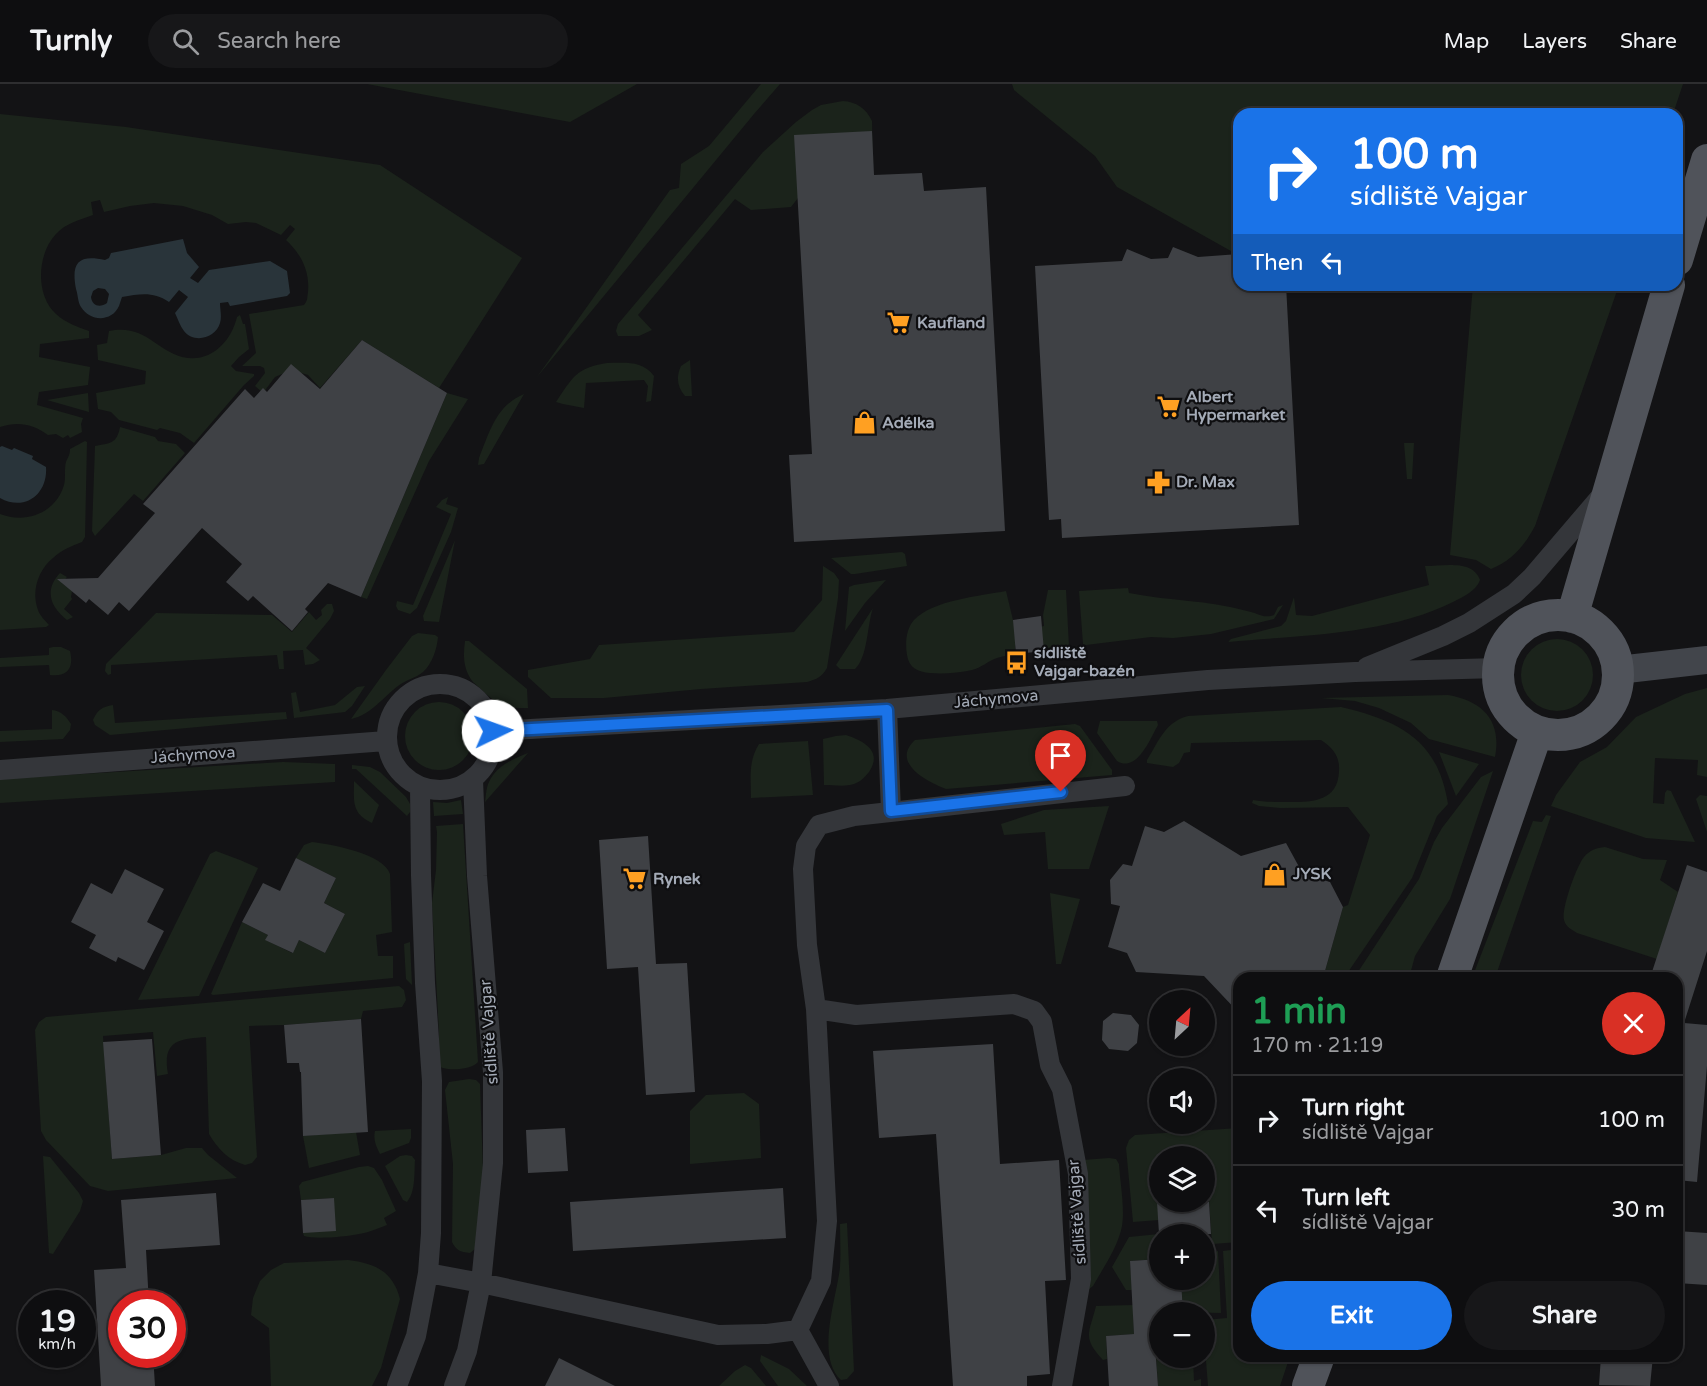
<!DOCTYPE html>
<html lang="en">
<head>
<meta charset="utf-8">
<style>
	body { margin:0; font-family:"Varela Round",sans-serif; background:#171719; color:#f1f3f6; height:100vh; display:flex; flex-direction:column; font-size:22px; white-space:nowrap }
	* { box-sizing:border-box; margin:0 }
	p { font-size:20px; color:#9b9c9f }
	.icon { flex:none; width:33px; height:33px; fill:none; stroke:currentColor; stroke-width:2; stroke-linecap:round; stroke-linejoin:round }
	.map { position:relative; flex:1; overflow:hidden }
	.side { position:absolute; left:1233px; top:888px; width:450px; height:390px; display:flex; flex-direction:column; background:#0e0e10; border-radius:18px; box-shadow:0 2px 4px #0004,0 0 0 2px #2e2e30 }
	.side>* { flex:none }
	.guide { position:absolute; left:1233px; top:24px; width:450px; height:183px; border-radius:18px; box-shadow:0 2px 4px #0004,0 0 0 2px #2e2e30; background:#1a73e8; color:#fff; overflow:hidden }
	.needle { width:39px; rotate:26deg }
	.controls { position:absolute; left:1149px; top:906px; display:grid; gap:12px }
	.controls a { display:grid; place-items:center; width:66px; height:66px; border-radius:50%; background:#0e0e10; box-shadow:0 2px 4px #0004,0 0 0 2px #2e2e30; font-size:30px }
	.speed { position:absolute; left:18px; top:1206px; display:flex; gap:12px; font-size:30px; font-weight:700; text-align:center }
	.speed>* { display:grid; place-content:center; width:78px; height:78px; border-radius:50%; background:#0e0e10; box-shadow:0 2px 4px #0004,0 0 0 2px #2e2e30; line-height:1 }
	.speed small { font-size:15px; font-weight:400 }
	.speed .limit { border:9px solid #d22; background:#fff; color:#111 }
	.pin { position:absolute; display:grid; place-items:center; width:51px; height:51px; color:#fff; margin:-62px -26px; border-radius:50% 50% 50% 0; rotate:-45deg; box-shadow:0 0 6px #0007 }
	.pin .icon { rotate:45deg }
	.me { position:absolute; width:66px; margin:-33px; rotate:87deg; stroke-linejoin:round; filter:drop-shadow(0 0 4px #0008) }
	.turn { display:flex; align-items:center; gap:21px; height:126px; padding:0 18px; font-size:27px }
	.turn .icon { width:78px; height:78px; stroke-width:2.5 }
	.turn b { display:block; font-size:42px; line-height:51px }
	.then { display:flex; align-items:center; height:57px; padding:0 18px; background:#0003; gap:12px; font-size:22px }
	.round { display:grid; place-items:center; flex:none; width:63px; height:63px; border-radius:32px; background:#171719 }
	.overview { display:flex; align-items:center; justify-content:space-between; height:102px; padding:0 18px }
	h1 { font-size:36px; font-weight:700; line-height:45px; color:#1e9e55 }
	.cta { display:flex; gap:12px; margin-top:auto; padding:12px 18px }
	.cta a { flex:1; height:69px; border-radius:36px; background:#1a73e8; color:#fff; font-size:24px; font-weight:700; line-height:69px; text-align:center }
	.cta a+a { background:#171719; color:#f1f3f6 }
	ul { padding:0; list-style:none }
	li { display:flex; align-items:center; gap:18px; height:90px; padding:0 18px; border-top:2px solid #2e2e30 }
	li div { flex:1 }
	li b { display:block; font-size:22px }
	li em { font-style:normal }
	header { display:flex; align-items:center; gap:36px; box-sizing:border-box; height:84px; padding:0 30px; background:#0e0e10; border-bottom:2px solid #2e2e30 }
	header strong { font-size:28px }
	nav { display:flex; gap:33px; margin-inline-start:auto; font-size:21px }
	.search { width:420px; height:54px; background:#171719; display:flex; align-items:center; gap:15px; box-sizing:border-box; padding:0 21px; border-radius:33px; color:#9b9c9f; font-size:22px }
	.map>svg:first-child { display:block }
</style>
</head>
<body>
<header>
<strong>Turnly</strong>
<div class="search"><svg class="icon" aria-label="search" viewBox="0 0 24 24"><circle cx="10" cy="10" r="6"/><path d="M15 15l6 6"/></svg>Search here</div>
<nav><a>Map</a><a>Layers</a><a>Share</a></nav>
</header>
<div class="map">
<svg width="1707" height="1302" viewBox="0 0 1707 1302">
	<rect width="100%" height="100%" fill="#131315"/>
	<path fill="#1b231b" d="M367,0H637L570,38Z
		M761,0H780L754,30L537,293L670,106L679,104L681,80L709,62Z
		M1012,0H1683L1673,30H1239L1238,171L1117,103L1095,72L1014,6Z
		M843,17C856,18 866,24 872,37L873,91L798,114L791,123L751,126L735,115L638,231L652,246L639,252H618L616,247L618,240L763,68L796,38L812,26L821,21Z
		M0,30L126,43L380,81L522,174L439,304L362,256L320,304L308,291L298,288L289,287L275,293L263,309L255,302L265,289L264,284L260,282H242L256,269L249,230L304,221C308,216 307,214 308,208C310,187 301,170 286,156L295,145L290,141L281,151L256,139L246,138L228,140L212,131L183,122L154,119L130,122L104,128L100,116L91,118L93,131C80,136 66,139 56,150C37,170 35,211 56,230C66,239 78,243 89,247V254L40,260L39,273L90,283L88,301L39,308L37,321L83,334L81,340L82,348L70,354L68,351L63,354L56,350L48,351C33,340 18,337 0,343Z
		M1473,201H1619L1535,442C1525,461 1512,477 1491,485L1476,476L1450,471Z
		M240,231L243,240H245L249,265L239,273L231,282L236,287L254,290V292L244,301L194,359L180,349L160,344L157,346L119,336L111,328L98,325L96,309L145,300L146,287L98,276L97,261L107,259L109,247C145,240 154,265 182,273C210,280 231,258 237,233Z
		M690,276L692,312H685C677,303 676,293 681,282Z
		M607,279C625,279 642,276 654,292L651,317L646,318L648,302L644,296L586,299L584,324L563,320L556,318C573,293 576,284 607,279Z
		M88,309L89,328L47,316Z
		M447,309L468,315L429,377L367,515L361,513Z
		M524,310L484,380L478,381L479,374C490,347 496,322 524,310Z
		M120,343L155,353L158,357L176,360L185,369L143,417L134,410L95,452L92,447L95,362C110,359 117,360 120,343Z
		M85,357L87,358L85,453L82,458C72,462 61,466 53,474C38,486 31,508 38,526C40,532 45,536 49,541L46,543L0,546V430C26,440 56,429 64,401C66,394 64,385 66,378C68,373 70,371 70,365Z
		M1404,359H1414L1412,395H1407Z
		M448,413L446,420L458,424L451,448L417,524L410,530L398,526L396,522L397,517L413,521L451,430L436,423L442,416Z
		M455,456L439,538L424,537L423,532Z
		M902,468L905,470L907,482L855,490H851L831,474Z
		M823,482L834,489L839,496L838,514L827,584C822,593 817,595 807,598L701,605L604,614H551L528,593V586L590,575L599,561L794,548L822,516Z
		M1425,482C1443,482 1473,475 1480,496C1476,507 1463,513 1453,518C1387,551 1301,551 1228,558L1231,555L1281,542L1286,537L1294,513L1296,531L1312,532L1429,501Z
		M60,489L67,493L62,499L72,507L71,513L72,515L64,525L73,533L67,536C50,523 44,506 60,489Z
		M886,496L865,519L845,547L849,503L854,501Z
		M1128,504L1129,509C1168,517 1209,516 1247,527C1258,529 1263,535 1274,531L1278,523L1283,521L1274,535L1211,550L1173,554L1151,553L1086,561L1083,560L1079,507Z
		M1048,506H1066L1069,562L1067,564L1044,567L1043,559L1015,561V570C1009,571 1003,572 997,574C988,577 981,584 972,586C959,589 943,590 930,589C918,588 909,584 907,571C905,559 906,545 914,536C933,516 980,512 1006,507L1013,536L1029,545L1044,542L1043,531Z
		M327,520H332L334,527L330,535L306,564L320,576L313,580L305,581L303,566L283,567L284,585H279L277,571L111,581V590L108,591L105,587L106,580L156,529L272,531L292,548L309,528L316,536L322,531L321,526Z
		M873,524C867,541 868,573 855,585H840L836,581Z
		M418,549L435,551L438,553C437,565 432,580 423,588C416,594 405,596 398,602C382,614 371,631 351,635L386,586L412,552Z
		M1521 591a36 36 0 1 1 72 0a36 36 0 1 1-72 0Z
		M465,557H469L527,605L528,624C499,625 493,616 473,598C463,585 463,572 465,557Z
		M53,563H61L70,567C74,584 68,593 50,591L49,581L0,583V574L49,571V564Z
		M365,602L352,622L345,628L294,634L291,609L296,608L300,628L335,621L357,603Z
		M1707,604V693L1697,691L1698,676L1655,674L1653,719L1664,720L1665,709L1667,706L1671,707L1695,758L1646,754L1551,722L1556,711L1580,678L1607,663L1636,633L1685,610Z
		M1448,611C1483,617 1502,637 1495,673L1429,655L1411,639L1379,624L1355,617L1321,614Z
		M405 652a34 34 0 1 1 68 0a34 34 0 1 1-68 0Z
		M113,621L115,639L286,628L287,635L110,651L95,641L93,636C98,625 102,623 113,621Z
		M1341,623C1400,637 1438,656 1448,720L1437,732L1412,794L1344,894H1323L1343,823L1348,821L1370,751L1348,723L1280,724L1259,722L1252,719L1253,716C1264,718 1274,718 1286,718C1310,718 1338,719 1339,687C1340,672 1333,664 1321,656L1191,659L1190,668L1184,669L1179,679L1173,683L1147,679V676C1159,657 1165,638 1188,632Z
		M52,626C61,627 66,632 71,640L70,646L63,655L0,658V647L52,645Z
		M1100,637H1157L1158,641C1150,655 1137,689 1117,677L1097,649Z
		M1075,640L1080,642L1112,686V691L946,705C928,698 890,679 915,656Z
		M846,651C864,657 883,667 869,688C865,693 860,698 854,700C845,703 834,701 824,701L823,655L836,652Z
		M808,657L813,711L751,714C751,695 748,677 759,660Z
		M1439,668L1479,680L1456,712Z
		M528,669L485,718C486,712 486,704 489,698C496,682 513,675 528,669Z
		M283,678L335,680V698L0,719V695Z
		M352,681L370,683L380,688L406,713L410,720V728L407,732L356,685H352Z
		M1493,687L1450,815L1415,872L1409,894H1354L1419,795L1434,758L1442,744L1481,693Z
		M354,697L379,721L372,739C351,729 354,717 354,697Z
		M1700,711L1707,712V748L1696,715Z
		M461,716L463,730L434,732L433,718L447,719Z
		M1109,722L1089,785H1048L1045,748L1004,751L1001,740L1044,726Z
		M1546,731L1551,732L1495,894H1472L1533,737L1542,738Z
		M463,740L478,978C471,986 450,987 440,983L439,979V949L432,819L436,786L437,748L436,742Z
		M312,758C331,760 384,770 390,790L392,848L376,851L378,872H393V894L213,911L211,910L242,838L268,851L266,856L292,869L299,856L325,869L345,830L324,819L336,794L296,774L304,761Z
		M1605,763L1643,775L1667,776L1660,796L1678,808L1657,875L1577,849C1571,845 1566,843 1564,836C1561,825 1577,781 1584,773C1590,766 1596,764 1605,763Z
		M216,767L240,776L258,784L199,912L138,916L210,770Z
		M1050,809L1080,815L1061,880H1056Z
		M410,858L412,901L406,895L404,860Z
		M399,902L404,906L406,916L402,923L363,927L361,935L284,941L249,942L257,1073L252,1079L245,1081C228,1076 218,1065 209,1050L206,953C179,955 162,956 168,990L157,992L153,948L103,952L112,1075L161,1071L186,1064H202L208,1071L237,1094L108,1107L90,1102L46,1056L41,1047L35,946L39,938L46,933Z
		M469,995L476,996L480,1000L483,1087L475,1165L470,1169C460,1168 456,1166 452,1158L453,1080L445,1006L449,998Z
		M744,1009L759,1020L761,1074L690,1080V1027L706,1011Z
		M1239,1044V1158L1212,1160L1208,1102L1205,1101L1204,1072H1160L1159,1104L1157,1105L1159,1136L1133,1138L1126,1064L1129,1056L1135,1051Z
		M411,1045V1054L409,1059L380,1070C376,1062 373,1056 375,1047Z
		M356,1048L360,1071L309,1084L303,1052Z
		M406,1071L412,1072L415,1076C414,1089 416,1107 407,1118L403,1116L385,1082L400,1072Z
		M43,1072L50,1073L79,1109L83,1117L80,1127L53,1170L49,1169Z
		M1109,1074L1116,1075L1119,1080C1120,1098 1125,1124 1122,1142C1118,1163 1103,1184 1093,1202L1088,1206L1083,1076Z
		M368,1082L374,1084L382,1096L396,1127L384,1134L387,1141C381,1143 375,1146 368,1148C355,1152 317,1156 304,1152L303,1149L334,1114L301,1116L299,1102L302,1098L359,1083Z
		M847,1139L854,1287L847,1295L841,1296C815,1272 837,1213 840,1183C841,1169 840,1154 840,1140Z
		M1159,1150V1175L1130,1177L1132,1206H1126L1112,1183L1129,1153Z
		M1239,1165V1272H1290L1280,1302H1208L1205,1264V1236L1227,1234L1223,1167Z
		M1218,1167L1221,1229L1183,1228L1181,1196H1204L1205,1173H1212V1168Z
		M348,1176C374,1179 393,1187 400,1215L381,1284L372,1302H271L269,1244L251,1231L253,1214L260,1197L271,1186L284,1179Z
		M1133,1221L1134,1250L1106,1252L1107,1275L1103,1276C1082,1253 1089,1250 1096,1222Z
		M1159,1257L1160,1274H1193L1194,1297L1201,1295V1302H1158L1155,1258Z
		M761,1271L789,1285L807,1302H778L760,1277Z
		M745,1281L751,1284L766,1302H719L735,1287Z"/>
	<path fill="#29343a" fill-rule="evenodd" d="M183,155L187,169L199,183L190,194L198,199L209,186L270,177L287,187L290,209L287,212L230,222L228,218L220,219C220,225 222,233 220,239C216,254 194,260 184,247C180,242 178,235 175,229L188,213L179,206L169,218C153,207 140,210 122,213C121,216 120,219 119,222C112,238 90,238 81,223C78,219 78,211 76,205C71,179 78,170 105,176L109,174L111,169ZM98,204L105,205L109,210L107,219C100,224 92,222 91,213L93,207Z
		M2,362L12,366L14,364L33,372L32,375L46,383C48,410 25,428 0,414V363Z"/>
	<path fill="#3f4145" d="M872,47L874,91L922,89L924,107L986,103L1005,447L794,458L789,371L812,370L794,51Z
		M1173,163L1198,173L1239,170V201H1286L1299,441L1062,454L1061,435L1049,436L1035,182L1122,177L1127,165L1151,175L1168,174Z
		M362,256L447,309L361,513L328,499L305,525L308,528L292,547L253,512L248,517L226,498L242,480L202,444L129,527L119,518L108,531L89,515L86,519L57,495L98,494L155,429L143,420L245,305L254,314L263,304L267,308L291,280L320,305Z
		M1041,532L1044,567L1016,570L1013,536Z
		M1184,737L1241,772L1286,759L1303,790L1330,798L1343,823L1323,894H1239V929L1204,892L1136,888L1127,869L1108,863L1120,822L1111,820L1110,796L1123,780L1132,782L1145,742L1164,748Z
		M648,752L656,880L687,879L695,1008L646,1011L638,883L607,885L599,756Z
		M296,774L336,794L324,819L345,830L325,869L299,856L293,869L265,856L268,851L242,838L263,799L280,807Z
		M1687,781L1707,788V867L1684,939L1707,941V982L1697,1098L1677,1096V894H1650Z
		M125,785L164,805L147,838L164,847L144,886L118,873L116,878L89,864L96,851L71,838L91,799L112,810Z
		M1113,929L1131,931L1139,941L1137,959L1128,967L1109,965L1102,956L1103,937Z
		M361,935L368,1048L303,1052L301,988H300L299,979H287L284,941Z
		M152,955L161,1071L112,1075L103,958Z
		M993,960L1000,1080L1059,1076L1066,1196L1045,1197L1050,1290L1027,1292V1302H953L936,1050L879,1054L873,967Z
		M565,1044L568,1087L528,1089L526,1046Z
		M783,1104L786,1154L573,1167L570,1118Z
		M216,1109L220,1161L146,1166L149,1220H122V1270H153L155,1302H101L94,1186L126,1184L121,1116Z
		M334,1114L336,1147L303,1149L301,1116Z
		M1157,1118H1209L1211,1150H1159Z
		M1677,1147L1707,1149V1201L1677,1199Z
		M1160,1175V1196H1181L1183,1228H1160V1248H1154L1158,1302H1109L1106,1252L1134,1250L1130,1177Z
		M1601,1272H1653L1650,1302L1599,1301Z
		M559,1274L615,1302H545Z"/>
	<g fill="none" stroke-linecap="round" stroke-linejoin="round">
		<path stroke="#34363a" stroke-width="20" d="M1367,583L1443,552L1469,539L1514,510L1532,493L1602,411
			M387 653a53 53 0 1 1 106 0a53 53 0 1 1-106 0Z
			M887,625L891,727
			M493,647L887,625L1208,596L1355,588L1498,584
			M0,686L386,657
			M816,925L856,931L1014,920L1034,927L1042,938L1050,981L1062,1005L1078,1090L1081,1195L1062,1302
			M428,1189L481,1199L718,1251L767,1250L798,1246L821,1197L827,1137L816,925L807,861L803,785L806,762L819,741L854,732L1125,702
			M798,1246L829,1302
			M397,1302L416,1252L428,1189L431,1149L432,997L425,899L421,791L420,703
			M454,1302L467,1267L481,1199L493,1079V988L477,792L473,696"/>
		<path stroke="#42454b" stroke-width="28" d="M1618,586L1707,576"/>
		<path stroke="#50535a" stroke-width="32" d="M1677,176L1707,76
			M1498 591a60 60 0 1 1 120 0a60 60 0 1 1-120 0Z
			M1572,533L1669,201
			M1452,894L1537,648
			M1308,1302L1319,1272"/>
	</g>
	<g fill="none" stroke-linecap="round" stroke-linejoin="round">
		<defs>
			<path id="route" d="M493,647L887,626L891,727L1061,708"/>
		</defs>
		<use href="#route" stroke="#114b97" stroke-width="15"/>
		<use href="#route" stroke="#1a73e8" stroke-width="10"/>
	</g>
	<defs>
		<symbol id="supermarket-bare" viewBox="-9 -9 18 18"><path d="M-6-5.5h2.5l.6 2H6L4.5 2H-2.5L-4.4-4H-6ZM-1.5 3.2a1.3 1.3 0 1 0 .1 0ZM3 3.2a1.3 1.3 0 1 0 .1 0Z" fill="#ffa022" stroke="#0e0e10" stroke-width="2.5" paint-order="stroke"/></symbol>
		<symbol id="shop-bare" viewBox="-9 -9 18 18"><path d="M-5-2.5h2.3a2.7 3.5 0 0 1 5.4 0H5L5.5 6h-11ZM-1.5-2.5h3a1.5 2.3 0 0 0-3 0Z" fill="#ffa022" stroke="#0e0e10" stroke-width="2.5" paint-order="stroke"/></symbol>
		<symbol id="pharmacy-bare" viewBox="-9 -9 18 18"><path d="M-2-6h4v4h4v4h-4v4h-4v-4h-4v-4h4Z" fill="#ffa022" stroke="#0e0e10" stroke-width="2.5" paint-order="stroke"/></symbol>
		<symbol id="bus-bare" viewBox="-9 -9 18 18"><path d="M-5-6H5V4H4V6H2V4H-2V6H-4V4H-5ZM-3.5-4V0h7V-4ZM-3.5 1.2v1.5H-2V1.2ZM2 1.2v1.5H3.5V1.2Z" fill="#ffa022" stroke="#0e0e10" stroke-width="2.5" paint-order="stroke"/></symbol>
	</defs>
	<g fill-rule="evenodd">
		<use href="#supermarket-bare" x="882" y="222" width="33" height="33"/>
		<use href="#supermarket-bare" x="1152" y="306" width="33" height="33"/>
		<use href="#shop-bare" x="848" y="322" width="33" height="33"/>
		<use href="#pharmacy-bare" x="1142" y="382" width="33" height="33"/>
		<use href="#bus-bare" x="1000" y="562" width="33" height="33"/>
		<use href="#shop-bare" x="1258" y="774" width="33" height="33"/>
		<use href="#supermarket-bare" x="618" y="778" width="33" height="33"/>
	</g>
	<g text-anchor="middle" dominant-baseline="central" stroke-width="4.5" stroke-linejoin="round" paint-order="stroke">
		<g font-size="16" font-weight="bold" fill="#a4abb7" stroke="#0e0e10" text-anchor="start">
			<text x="917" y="239">Kaufland</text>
			<text x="1186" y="313">Albert<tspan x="1186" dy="18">Hypermarket</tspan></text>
			<text x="882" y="339">Adélka</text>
			<text x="1176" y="398">Dr. Max</text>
			<text x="1034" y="569">sídliště<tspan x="1034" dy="18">Vajgar-bazén</tspan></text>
			<text x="1293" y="790">JYSK</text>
			<text x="653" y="795">Rynek</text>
		</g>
		<g font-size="16" fill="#a4abb7" stroke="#0e0e10">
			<text transform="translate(996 615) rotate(-5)">Jáchymova</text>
			<text transform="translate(193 671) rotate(-4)">Jáchymova</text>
			<text transform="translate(489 948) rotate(-94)">sídliště Vajgar</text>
			<text transform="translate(1077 1128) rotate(-94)">sídliště Vajgar</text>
		</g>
	</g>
</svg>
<div class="controls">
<a><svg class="needle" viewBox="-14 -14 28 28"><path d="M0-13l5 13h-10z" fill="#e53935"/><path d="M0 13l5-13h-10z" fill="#9b9c9f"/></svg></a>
<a><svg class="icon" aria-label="sound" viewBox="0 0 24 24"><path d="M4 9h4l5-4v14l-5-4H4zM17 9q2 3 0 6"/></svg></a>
<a><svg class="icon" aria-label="layers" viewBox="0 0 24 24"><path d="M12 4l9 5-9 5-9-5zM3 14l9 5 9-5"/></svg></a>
<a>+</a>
<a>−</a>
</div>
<div class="speed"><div>19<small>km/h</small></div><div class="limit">30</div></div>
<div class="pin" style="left:1061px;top:708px;background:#d93025"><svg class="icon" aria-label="arrive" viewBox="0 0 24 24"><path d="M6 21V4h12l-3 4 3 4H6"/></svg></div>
<svg class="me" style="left:493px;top:647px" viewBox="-20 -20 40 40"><circle r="19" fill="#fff"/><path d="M0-13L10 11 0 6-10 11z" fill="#1a73e8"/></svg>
<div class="guide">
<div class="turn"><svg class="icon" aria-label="right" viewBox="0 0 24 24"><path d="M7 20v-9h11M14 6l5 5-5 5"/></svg><div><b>100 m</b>sídliště Vajgar</div></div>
<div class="then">Then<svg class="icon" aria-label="left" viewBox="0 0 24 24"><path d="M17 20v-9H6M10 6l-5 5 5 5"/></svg></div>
</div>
<section class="side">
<div class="overview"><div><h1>1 min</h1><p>170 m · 21:19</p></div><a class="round" style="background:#d93025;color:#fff"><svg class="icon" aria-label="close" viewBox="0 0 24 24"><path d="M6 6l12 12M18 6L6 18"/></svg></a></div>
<ul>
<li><svg class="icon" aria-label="right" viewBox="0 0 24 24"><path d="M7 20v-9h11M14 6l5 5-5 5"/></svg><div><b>Turn right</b><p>sídliště Vajgar</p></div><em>100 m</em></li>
<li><svg class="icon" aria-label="left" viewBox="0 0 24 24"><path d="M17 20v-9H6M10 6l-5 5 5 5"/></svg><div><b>Turn left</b><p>sídliště Vajgar</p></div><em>30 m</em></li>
</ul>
<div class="cta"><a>Exit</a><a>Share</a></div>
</section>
</div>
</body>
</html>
